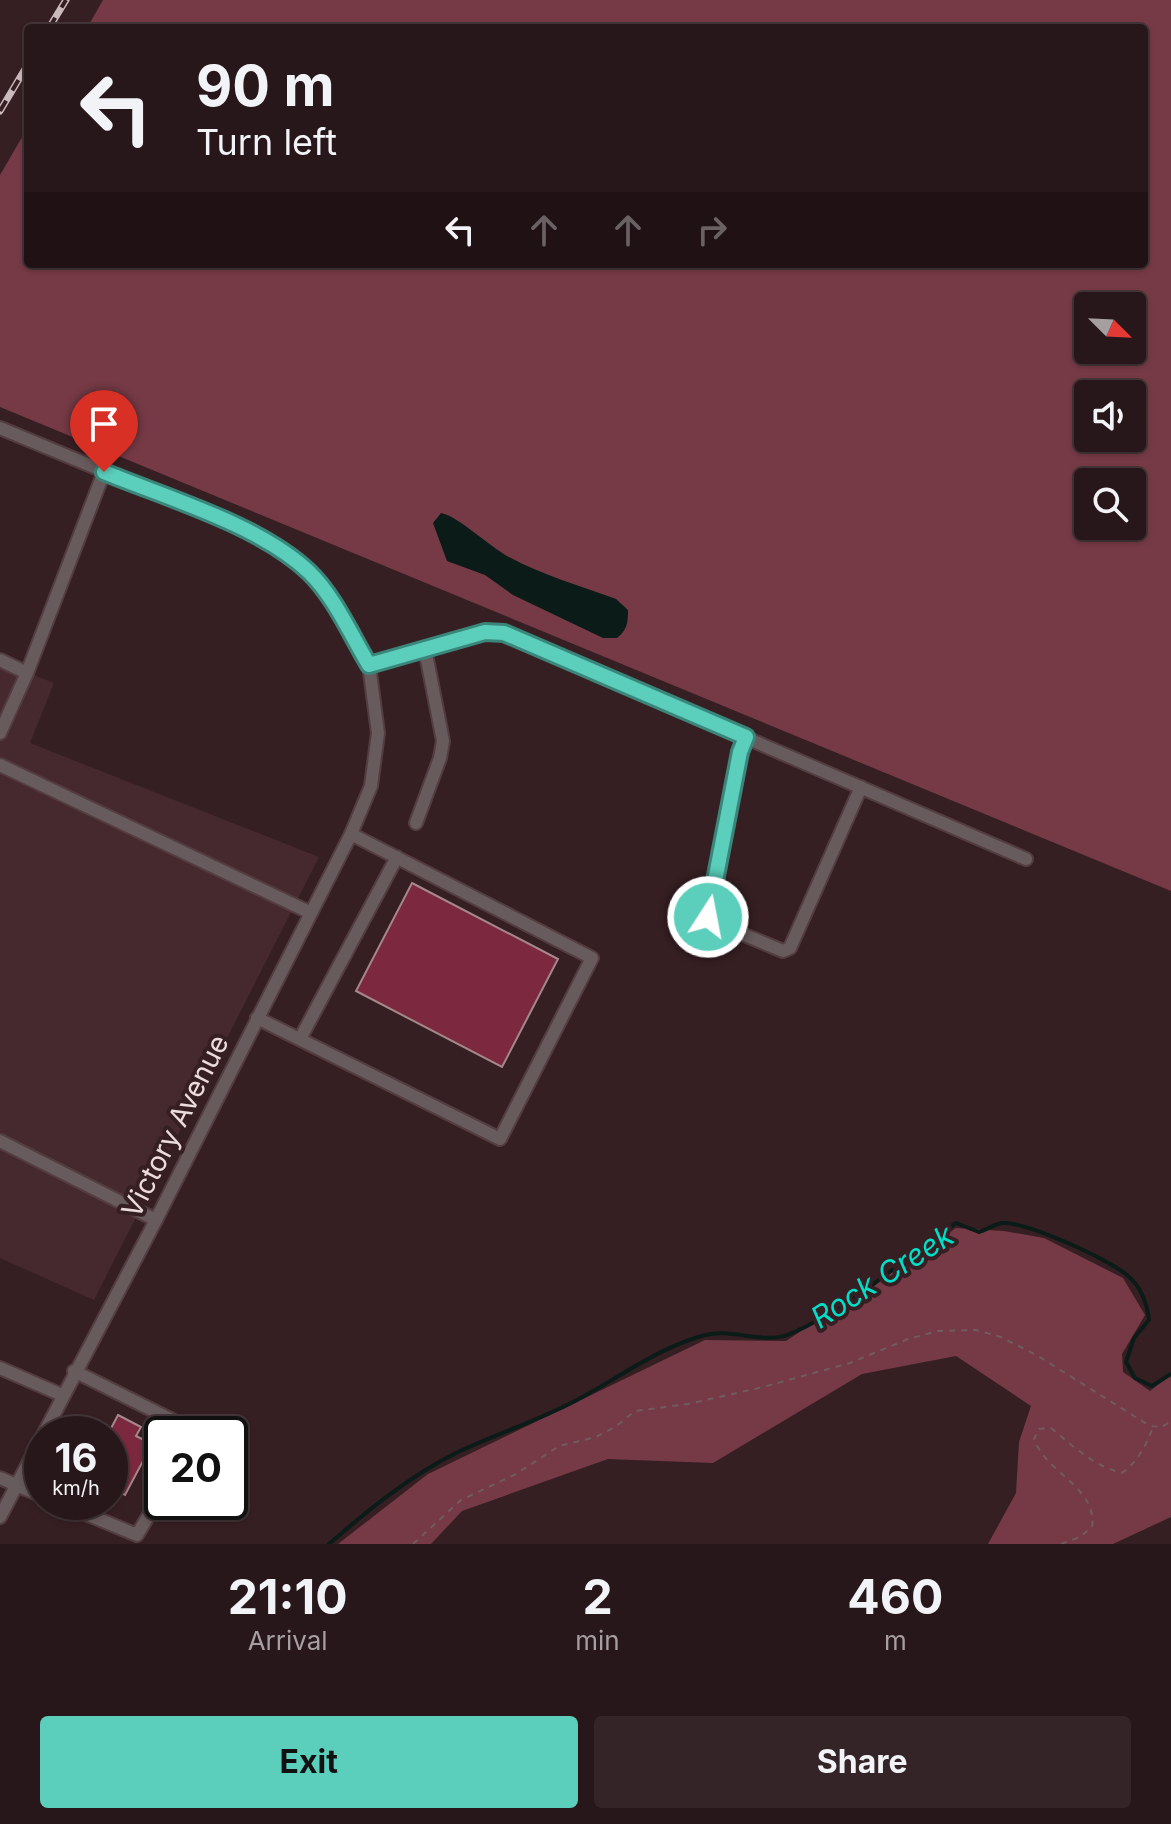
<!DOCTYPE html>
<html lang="en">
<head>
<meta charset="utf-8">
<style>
	body { margin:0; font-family:Inter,sans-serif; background:#342427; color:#f1f3f6; height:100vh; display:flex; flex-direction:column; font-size:30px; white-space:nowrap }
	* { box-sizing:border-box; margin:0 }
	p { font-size:26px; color:#a59fa2 }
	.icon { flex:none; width:44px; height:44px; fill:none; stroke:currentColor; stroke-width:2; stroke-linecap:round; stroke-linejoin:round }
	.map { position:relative; height:1544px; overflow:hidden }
	.details { display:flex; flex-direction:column; background:#28171a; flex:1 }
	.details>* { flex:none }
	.banner { position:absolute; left:24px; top:24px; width:1124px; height:244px; border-radius:8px; box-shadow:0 2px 6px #0004,0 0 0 2px #443639; background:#28171a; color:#f1f3f6; overflow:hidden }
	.needle { width:52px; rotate:114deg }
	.buttons { position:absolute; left:1074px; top:292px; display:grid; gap:16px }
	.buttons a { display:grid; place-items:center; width:72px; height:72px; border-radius:8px; background:#28171a; box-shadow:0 2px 6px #0004,0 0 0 2px #443639; font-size:40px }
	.speed { position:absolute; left:24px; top:1416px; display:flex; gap:16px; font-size:40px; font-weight:700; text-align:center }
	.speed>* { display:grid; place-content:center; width:104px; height:104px; border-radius:50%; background:#28171a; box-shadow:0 2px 6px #0004,0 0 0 2px #443639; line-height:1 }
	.speed small { font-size:20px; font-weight:400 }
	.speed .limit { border:4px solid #111; border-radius:12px; background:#fff; color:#111 }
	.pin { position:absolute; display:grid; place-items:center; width:68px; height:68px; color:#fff; margin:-82px -34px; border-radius:50% 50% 50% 0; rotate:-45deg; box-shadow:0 0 8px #0007 }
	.pin .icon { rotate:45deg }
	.me { position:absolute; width:88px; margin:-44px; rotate:11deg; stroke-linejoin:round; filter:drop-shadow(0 0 6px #0008) }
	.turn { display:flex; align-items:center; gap:28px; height:168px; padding:0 40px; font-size:36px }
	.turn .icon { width:104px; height:104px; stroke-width:2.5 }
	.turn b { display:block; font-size:56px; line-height:68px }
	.lanes { display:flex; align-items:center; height:76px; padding:0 40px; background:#0003; justify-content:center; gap:40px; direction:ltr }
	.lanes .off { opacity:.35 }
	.eta { display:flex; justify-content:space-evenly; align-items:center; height:136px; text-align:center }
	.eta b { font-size:48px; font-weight:700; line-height:56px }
	.button { display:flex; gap:16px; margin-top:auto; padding:16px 40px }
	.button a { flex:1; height:92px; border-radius:8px; background:#5bcebc; color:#111; font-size:32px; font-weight:700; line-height:92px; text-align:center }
	.button a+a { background:#342427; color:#f1f3f6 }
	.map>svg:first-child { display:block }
</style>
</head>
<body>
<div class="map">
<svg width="1171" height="1544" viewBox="0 0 1171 1544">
	<rect width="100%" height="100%" fill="#361f23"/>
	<path fill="#46292e" d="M0,662L54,683L30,743L319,857L94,1300L0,1258Z"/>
	<path fill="#753a46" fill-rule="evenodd" d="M103,0H1171V891L0,407V175L28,127V264H1144V28H87ZM1088,306H1132V350H1088ZM1088,394H1132V438H1088ZM1088,482H1132V526H1088Z
		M956,1228L1004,1231L1044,1238L1123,1278L1145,1315L1122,1354L1123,1372L1150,1391L1171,1374V1517L1113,1544H988L1016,1493L1019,1442L1031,1406L956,1356L862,1374L713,1463L608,1459L462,1511L431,1544H338L428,1474L705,1340L786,1341Z"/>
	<path fill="#0b1b18" d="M441,513C458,516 490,547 509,557C542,575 581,586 616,599L628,610C628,623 627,630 617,638H603L513,595L485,575L447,561L433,523Z"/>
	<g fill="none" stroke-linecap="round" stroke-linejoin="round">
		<path stroke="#0b1b18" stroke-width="4" d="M329,1544C368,1510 411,1475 458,1452C496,1434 537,1421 575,1401C617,1379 659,1347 705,1335C732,1328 763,1345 790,1334C853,1307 901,1260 956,1223L979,1232C986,1230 995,1224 1002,1223C1025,1221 1111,1260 1128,1276C1141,1287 1147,1303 1149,1320L1134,1338L1126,1362L1135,1378L1152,1386L1171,1374"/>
	</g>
	<path fill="#7c293f" stroke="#a5888c" stroke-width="2" d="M412,883L558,959L502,1067L356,991Z
		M118,1415L141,1427L136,1436L152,1444L125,1495L110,1487L108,1434Z"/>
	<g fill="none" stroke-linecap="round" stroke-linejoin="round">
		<defs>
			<path id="minor" d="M0,428L253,533L309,572L333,604L369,665L378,733L371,786L351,834L156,1220L0,1517
				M0,660L27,673L104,472
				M369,665L485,632L504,633L1026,859
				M0,733L27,673
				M746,737L740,752L708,917L716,923L783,951L790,948L861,787
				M0,765L311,913
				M416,823L440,758L443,741L425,649
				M257,1018L500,1139L592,958L351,834
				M300,1039L397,857
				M0,1141L156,1220
				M0,1368L62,1395
				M74,1371L188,1428L192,1434
				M0,1478L42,1496
				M57,1502L137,1535L162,1493"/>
		</defs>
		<use href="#minor" stroke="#533d41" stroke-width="16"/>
		<path stroke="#705b5f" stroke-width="2" stroke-dasharray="6 6" stroke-linecap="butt" d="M413,1544L461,1500L516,1474L559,1446L596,1437L615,1427L635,1411L688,1404L763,1387L850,1363L908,1339L938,1331L976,1330L1001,1337L1038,1356L1150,1426L1162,1427L1171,1421
			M1061,1544L1080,1537L1092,1527C1098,1488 1046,1473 1034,1439L1039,1429L1051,1428C1073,1446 1094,1466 1122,1473C1138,1461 1146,1446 1153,1427"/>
		<use href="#minor" stroke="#685b5d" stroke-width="12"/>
		<defs>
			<path id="rail" d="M49,28L66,0
				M0,111L28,64"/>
		</defs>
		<use href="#rail" stroke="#cbbabd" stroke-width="7"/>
		<use href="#rail" stroke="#361f23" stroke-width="4" stroke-dasharray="12" stroke-linecap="butt"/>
	</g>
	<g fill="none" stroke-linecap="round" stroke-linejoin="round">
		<defs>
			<path id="route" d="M104,472C167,498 260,525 309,572C334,596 351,635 369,665L485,632L504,633L746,737L740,752L708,917"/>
		</defs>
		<use href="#route" stroke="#3b867a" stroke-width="20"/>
		<use href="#route" stroke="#5bcebc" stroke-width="14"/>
	</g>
	<g text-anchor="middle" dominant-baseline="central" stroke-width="8" stroke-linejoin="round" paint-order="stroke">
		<g font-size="28" fill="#ecdcde" stroke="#361f23">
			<text transform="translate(175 1126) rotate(-63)">Victory Avenue</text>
		</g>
		<g font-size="30" font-style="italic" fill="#00e0c8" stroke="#361f23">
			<text transform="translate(882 1276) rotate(-33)">Rock Creek</text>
		</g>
	</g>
</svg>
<div class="buttons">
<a><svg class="needle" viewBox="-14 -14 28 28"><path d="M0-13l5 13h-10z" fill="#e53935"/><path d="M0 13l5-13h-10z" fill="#a59fa2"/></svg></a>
<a><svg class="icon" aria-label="sound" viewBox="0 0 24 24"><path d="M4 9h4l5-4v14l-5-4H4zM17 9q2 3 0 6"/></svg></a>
<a><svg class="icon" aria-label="search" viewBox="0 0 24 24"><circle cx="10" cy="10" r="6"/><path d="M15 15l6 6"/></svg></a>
</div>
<div class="speed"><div>16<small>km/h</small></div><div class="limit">20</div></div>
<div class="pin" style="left:104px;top:472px;background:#d93025"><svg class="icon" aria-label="arrive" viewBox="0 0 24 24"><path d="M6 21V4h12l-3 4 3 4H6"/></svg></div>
<svg class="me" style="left:708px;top:917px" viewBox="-20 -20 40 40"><circle r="17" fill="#5bcebc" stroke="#fff" stroke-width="3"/><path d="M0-11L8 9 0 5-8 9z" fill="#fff"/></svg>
<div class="banner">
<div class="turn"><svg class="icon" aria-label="left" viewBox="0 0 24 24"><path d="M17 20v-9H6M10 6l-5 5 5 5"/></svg><div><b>90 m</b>Turn left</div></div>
<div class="lanes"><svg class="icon" aria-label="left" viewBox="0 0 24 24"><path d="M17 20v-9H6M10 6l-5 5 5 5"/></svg><svg class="icon off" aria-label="ahead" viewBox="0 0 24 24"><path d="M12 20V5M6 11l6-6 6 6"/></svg><svg class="icon off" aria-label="ahead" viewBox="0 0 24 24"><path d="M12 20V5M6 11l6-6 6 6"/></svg><svg class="icon off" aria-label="right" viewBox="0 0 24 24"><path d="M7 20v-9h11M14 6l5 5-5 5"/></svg></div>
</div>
</div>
<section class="details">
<div class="eta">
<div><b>21:10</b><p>Arrival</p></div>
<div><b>2</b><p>min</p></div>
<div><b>460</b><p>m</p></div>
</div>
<div class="button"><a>Exit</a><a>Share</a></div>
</section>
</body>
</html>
